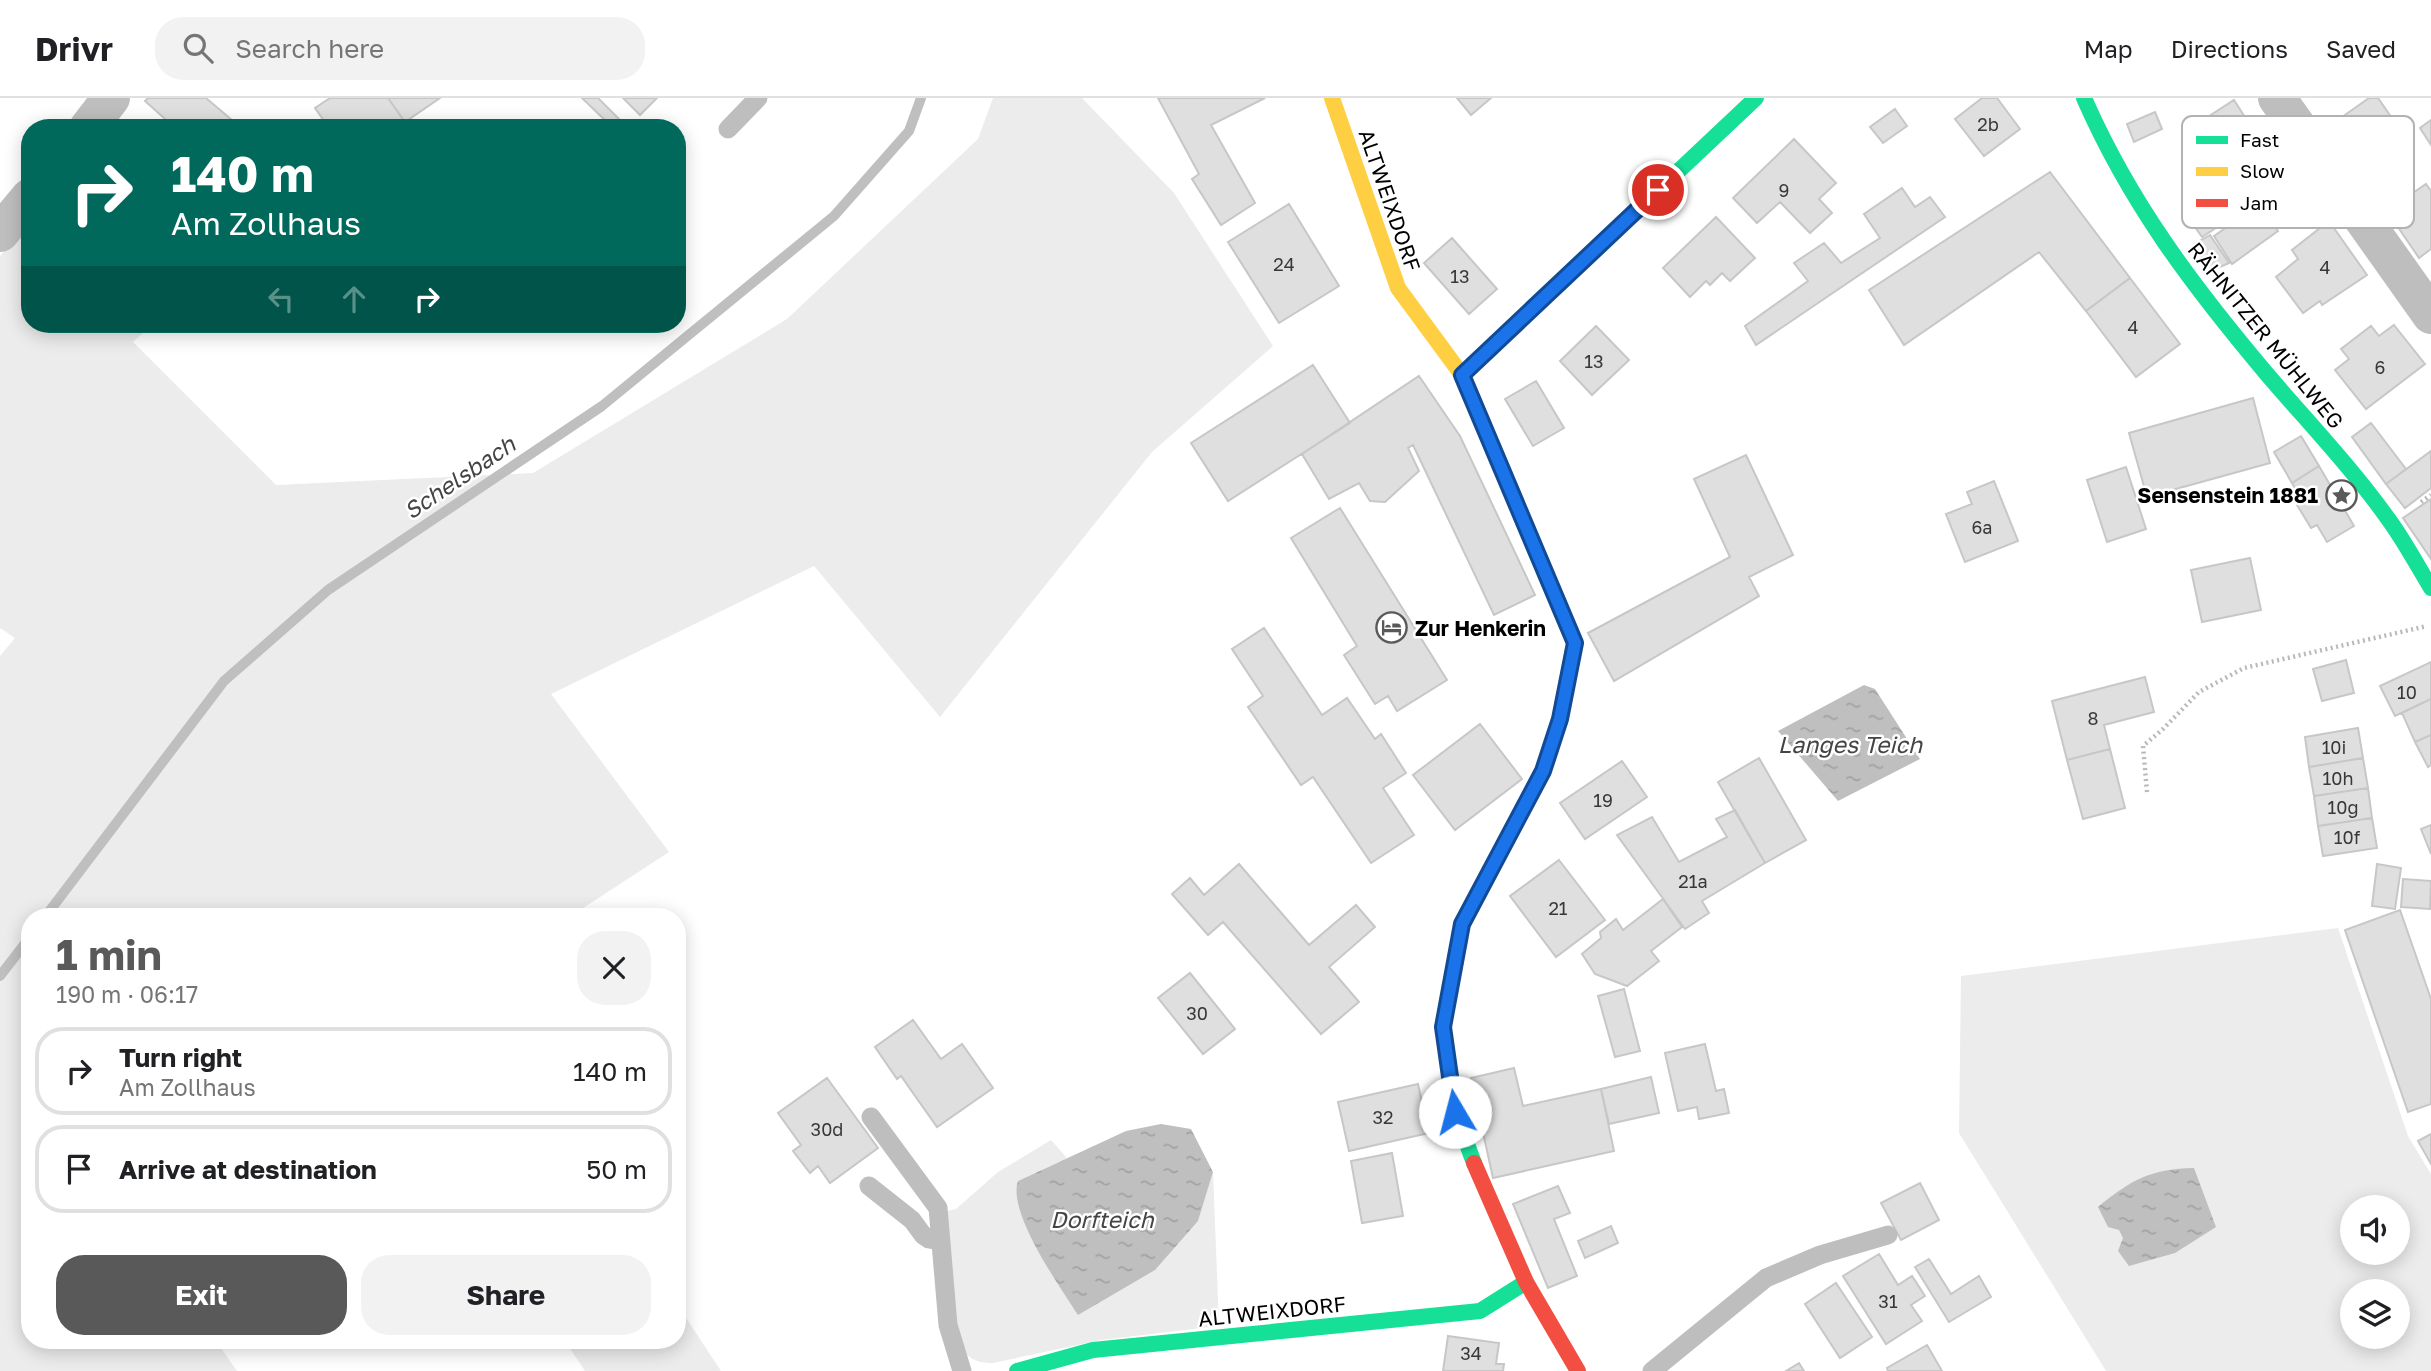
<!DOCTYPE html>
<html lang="en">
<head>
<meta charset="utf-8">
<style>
	body { margin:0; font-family:"Golos Text",sans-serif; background:#f2f2f2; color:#202124; height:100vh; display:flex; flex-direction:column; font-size:26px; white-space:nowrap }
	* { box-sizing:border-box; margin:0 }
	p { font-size:23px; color:#757577 }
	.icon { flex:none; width:38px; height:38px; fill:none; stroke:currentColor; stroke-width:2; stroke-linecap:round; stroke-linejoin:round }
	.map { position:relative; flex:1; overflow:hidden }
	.details { position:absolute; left:21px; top:810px; width:665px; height:441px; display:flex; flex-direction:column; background:#fff; border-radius:28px; box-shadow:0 4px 18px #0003 }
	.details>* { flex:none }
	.guide { position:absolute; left:21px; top:21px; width:665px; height:214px; border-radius:28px; box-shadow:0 4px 18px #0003; background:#00695c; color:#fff; overflow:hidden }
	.fabs { position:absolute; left:2340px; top:1097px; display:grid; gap:14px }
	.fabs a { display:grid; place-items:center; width:70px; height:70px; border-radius:50%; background:#fff; box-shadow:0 4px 18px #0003; font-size:35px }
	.pin { position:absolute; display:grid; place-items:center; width:60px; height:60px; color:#fff; margin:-30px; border:4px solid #fff; border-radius:50%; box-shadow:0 2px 7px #0007 }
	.me { position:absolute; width:77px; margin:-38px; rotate:352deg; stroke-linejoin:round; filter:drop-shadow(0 0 5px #0008) }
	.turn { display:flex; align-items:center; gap:24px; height:147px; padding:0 35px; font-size:32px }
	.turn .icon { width:91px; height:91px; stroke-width:2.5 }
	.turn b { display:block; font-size:49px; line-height:60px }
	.lanes { display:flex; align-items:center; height:66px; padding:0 35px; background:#0003; justify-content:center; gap:35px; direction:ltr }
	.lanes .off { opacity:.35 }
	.round { display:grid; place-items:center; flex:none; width:74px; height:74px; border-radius:28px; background:#f2f2f2 }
	.summary { display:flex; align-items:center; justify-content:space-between; height:119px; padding:0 35px }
	h1 { font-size:42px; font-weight:700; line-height:52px; color:#595959 }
	.button { display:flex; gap:14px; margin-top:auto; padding:14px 35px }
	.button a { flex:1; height:80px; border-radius:28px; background:#595959; color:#fff; font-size:28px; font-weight:700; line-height:80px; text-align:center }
	.button a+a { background:#f2f2f2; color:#202124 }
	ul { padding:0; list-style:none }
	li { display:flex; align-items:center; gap:21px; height:88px; margin:0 14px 10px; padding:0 21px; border:4px solid #e0e0e0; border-radius:28px }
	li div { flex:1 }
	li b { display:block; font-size:26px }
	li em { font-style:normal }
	header { display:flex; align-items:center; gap:42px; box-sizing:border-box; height:98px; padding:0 35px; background:#fff; border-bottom:2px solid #e0e0e0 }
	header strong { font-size:33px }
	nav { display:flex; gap:38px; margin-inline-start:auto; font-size:24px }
	.search { width:490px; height:63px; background:#f2f2f2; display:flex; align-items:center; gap:18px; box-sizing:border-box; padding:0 24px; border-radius:28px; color:#757577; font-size:26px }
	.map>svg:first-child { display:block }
</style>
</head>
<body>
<header>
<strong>Drivr</strong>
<div class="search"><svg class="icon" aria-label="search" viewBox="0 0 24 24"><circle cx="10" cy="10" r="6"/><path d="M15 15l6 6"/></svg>Search here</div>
<nav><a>Map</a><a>Directions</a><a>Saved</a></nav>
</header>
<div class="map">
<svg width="2431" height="1273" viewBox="0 0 2431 1273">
	<defs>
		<pattern id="water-ripples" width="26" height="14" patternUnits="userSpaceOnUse" patternTransform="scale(1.75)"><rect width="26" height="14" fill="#bfbfbf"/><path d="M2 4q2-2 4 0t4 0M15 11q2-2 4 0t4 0" fill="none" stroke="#a2a2a2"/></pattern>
	</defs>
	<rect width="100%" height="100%" fill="#fff"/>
	<path fill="#ececec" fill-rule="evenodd" d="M993,0H1082L1174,95L1273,248L1152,354L940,619L814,468L551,596L669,754L574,816L575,819H30V1242L216,1243L237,1273H0V558L15,540L0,530V158L30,122V226H153L133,244L276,387L533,375L787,221L978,41Z
		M2338,830L2408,1038L2431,1076V1273H2106L1959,1035L1961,878ZM2352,1110H2398V1155H2352ZM2352,1194H2398V1239H2352Z
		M1051,1042L1067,1060L1018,1083L1198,1123L1213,1074L1219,1228L1101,1242L993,1265C976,1265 969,1261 959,1247L943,1114L956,1111L998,1074Z
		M677,1206L721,1273H585L565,1243L677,1242Z"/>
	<path fill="url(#water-ripples)" d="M1864,587L1875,591L1920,661L1838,703L1778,633Z
		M1161,1026L1191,1031L1213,1074L1198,1123L1155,1172L1078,1217C1060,1189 1007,1114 1018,1083L1126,1033Z
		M2194,1070L2216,1129L2175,1155L2129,1168L2118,1153L2123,1140L2119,1132L2108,1129L2098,1109C2131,1082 2150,1071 2194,1070Z"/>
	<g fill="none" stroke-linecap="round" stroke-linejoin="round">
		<path stroke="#bfbfbf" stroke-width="10" d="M45,819L224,583L328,492L602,308L834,118L909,33L921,0
			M0,878L30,839"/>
	</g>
	<path fill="#dfdfdf" stroke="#c7c7c7" stroke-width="2" d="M148,0H206L239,28L175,30L145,3Z
		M330,0H388L405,24L397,30H329L315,10Z
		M388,0H440L405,24Z
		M582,0H598L628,30H613Z
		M623,0H657L640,17Z
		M1158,0H1265L1211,27L1255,105L1221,127L1192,81L1199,76Z
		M1457,0H1491L1471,17Z
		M1982,0H1997L2020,31L1984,58L1955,21Z
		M2369,0H2378L2405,39L2365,67L2335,24Z
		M2234,2L2262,46L2226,70L2197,26Z
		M1895,11L1907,28L1883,45L1870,29Z
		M2155,14L2162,31L2134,44L2127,26Z
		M2431,22V47L2420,30Z
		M1794,41L1836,85L1819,101L1832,115L1810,135L1780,104L1757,125L1733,100Z
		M2050,74L2130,180L2086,213L2039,154L1904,247L1869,192Z
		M2426,86L2431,93V151L2419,160L2387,113Z
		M1902,90L1915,109L1930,99L1945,119L1756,247L1745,228L1808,183L1794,165L1824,145L1841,165L1880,140L1864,116Z
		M2238,95L2247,110L2202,139L2192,125Z
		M1289,106L1339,188L1279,225L1228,144Z
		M2260,106L2278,133L2232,166L2214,138Z
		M1716,119L1755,160L1730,183L1722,175L1710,187L1706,183L1690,199L1663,170Z
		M2329,123L2367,177L2322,207L2320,203L2303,215L2276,179L2298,161L2292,152Z
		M2210,137L2229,165L2211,173L2194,146Z
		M1452,140L1497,191L1469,216L1424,165Z
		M2130,180L2180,246L2136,279L2086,213Z
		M2394,227L2425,266L2366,311L2335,272L2349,261L2341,251L2371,228L2379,238Z
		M1596,228L1629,262L1592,297L1560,263Z
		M1313,267L1350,325L1228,403L1191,345Z
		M1419,278L1460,338L1535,497L1494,517L1413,347L1408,350L1419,373L1385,404L1370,403L1359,385L1329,401L1302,356Z
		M1536,283L1564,330L1533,348L1505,301Z
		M2253,300L2270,365L2147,399L2129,335Z
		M2371,325L2406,371L2386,386L2352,339Z
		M2301,338L2319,368L2292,385L2274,354Z
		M2431,353V390L2405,410L2386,386Z
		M1746,357L1793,457L1749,479L1759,498L1614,583L1588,535L1730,459L1694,381Z
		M2319,368L2354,428L2327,444L2317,427L2311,430L2297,407L2303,404L2292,385Z
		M2126,369L2146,431L2107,444L2087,382Z
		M1994,383L2018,443L1965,464L1946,416L1972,406L1967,394Z
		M2431,401V461L2403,420Z
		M1340,410L1447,582L1397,613L1388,598L1375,606L1344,557L1357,548L1291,440Z
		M2250,460L2261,512L2202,524L2191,472Z
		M1264,530L1322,617L1347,600L1375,641L1381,636L1406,675L1383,690L1414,737L1371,765L1313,679L1301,687L1248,609L1263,598L1232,551Z
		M2346,562L2354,595L2322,603L2313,571Z
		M2431,564V601L2395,618L2380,588Z
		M2145,579L2154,614L2104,627L2110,651L2067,662L2052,603Z
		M2431,601V637L2415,644L2402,615Z
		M1480,626L1522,681L1455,732L1413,677Z
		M2358,630L2363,660L2309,669L2305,639Z
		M2431,637V667L2428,669L2415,644Z
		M2110,651L2125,710L2083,721L2067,662Z
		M1759,660L1806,742L1765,765L1718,684Z
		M2363,660L2368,690L2314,698L2309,669Z
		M1622,663L1647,699L1585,741L1560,705Z
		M2368,690L2372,720L2318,728L2314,698Z
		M1735,712L1765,765L1702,803L1709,815L1685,831L1617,737L1652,719L1679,764L1727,739L1716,721Z
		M2372,720L2377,750L2323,758L2318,728Z
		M2431,727V756L2421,731Z
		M1559,762L1605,822L1556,859L1510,798Z
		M1239,766L1309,847L1356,807L1375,829L1329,869L1359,904L1321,936L1223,824L1208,837L1172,796L1190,780L1204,797Z
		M2377,766L2401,770L2395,811L2372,808Z
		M2403,781L2431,783L2430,811L2401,809Z
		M1663,801L1682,829L1651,853L1659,863L1627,888L1595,876L1582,856L1601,840L1600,834L1616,821L1623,832Z
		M2400,812L2431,901V1006L2408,1014L2345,832Z
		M1190,875L1235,931L1203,956L1158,900Z
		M1624,891L1640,953L1615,959L1598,898Z
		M913,922L941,961L962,946L993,990L937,1029L901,978L897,981L875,949Z
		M1705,946L1716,993L1724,991L1729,1015L1699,1021L1697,1009L1678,1013L1665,955Z
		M1514,970L1523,1008L1601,991L1614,1053L1493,1080L1471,980Z
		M1651,979L1659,1015L1609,1026L1601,991Z
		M827,980L878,1050L830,1085L818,1068L810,1075L793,1053L801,1047L778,1015Z
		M1418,986L1429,1035L1349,1053L1338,1004Z
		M2431,1036V1066L2418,1043Z
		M1392,1055L1403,1118L1362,1125L1351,1063Z
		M1920,1085L1939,1122L1901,1142L1881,1105Z
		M1558,1088L1570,1115L1554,1121L1577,1178L1548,1190L1513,1106Z
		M1611,1128L1618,1145L1585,1160L1578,1143Z
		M1879,1156L1898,1187L1912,1178L1925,1198L1911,1207L1922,1223L1886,1246L1843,1178Z
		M1929,1161L1951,1196L1979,1178L1991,1199L1949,1224L1915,1169Z
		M1836,1185L1872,1239L1840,1260L1805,1206Z
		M1448,1238L1499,1245L1496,1266H1504L1503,1273H1443Z
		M1927,1247L1942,1273H1888L1887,1270Z
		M1799,1265L1804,1273H1786Z"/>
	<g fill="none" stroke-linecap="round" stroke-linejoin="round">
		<path stroke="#b9b9b9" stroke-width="4.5" stroke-dasharray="2 3.5" stroke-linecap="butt" d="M2421,404L2431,397
			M2147,694L2143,648L2163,631L2199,594L2244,570L2427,528"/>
		<path stroke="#bebebe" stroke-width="19" d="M728,31L758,0
			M871,1019L938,1110L948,1227L962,1273
			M869,1088L912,1122L923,1137L929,1141L940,1143
			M1652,1273L1766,1180L1820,1157L1888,1137"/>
		<path stroke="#bebebe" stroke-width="38" d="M2277,0L2431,217
			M88,30L111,0
			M0,135L30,99"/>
		<path stroke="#16e098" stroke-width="16" d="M2084,0C2130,105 2192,187 2266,275C2307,323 2352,370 2389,422C2405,444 2417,467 2431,490
			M1462,277L1756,0
			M1474,1065L1455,1014L1443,929L1462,826L1543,673L1560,621L1575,545L1485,331
			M1017,1273L1093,1252L1480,1213L1526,1184"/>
		<path stroke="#ffcf43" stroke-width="16" d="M1332,0L1398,190L1462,277L1485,331"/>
		<path stroke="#f24e42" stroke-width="16" d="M1474,1065L1526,1184L1578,1273"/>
	</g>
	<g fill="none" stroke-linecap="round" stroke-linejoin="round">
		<defs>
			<path id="route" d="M1455,1014L1443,929L1462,826L1543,673L1560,621L1575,545L1462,277L1658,92"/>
		</defs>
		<use href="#route" stroke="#114b97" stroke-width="18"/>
		<use href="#route" stroke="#1a73e8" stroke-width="12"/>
	</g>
	<defs>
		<symbol id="sight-ring" viewBox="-11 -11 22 22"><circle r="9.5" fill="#fff" stroke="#595959" stroke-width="1.5"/><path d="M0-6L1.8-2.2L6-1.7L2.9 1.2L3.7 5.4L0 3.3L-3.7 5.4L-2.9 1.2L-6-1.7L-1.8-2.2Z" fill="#595959"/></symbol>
		<symbol id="hotel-ring" viewBox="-11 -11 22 22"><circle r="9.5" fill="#fff" stroke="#595959" stroke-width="1.5"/><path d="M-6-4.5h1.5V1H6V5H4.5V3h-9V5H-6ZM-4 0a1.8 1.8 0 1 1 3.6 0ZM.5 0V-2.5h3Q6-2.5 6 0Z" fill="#595959"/></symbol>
	</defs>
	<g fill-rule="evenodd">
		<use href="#sight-ring" x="2324" y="380" width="35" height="35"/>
		<use href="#hotel-ring" x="1374" y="512" width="35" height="35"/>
	</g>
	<g text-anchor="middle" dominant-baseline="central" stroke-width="5" stroke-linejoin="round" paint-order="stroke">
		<g font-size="18" fill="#383838">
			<text x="1988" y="26">2b</text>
			<text x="1784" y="92">9</text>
			<text x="1284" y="166">24</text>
			<text x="2325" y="169">4</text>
			<text x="1460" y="178">13</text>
			<text x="2133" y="229">4</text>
			<text x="1594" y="263">13</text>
			<text x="2380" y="269">6</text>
			<text x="1982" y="429">6a</text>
			<text x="2407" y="594">10</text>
			<text x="2093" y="620">8</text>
			<text x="2334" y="649">10i</text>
			<text x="2338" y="680">10h</text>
			<text x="1603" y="702">19</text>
			<text x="2343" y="709">10g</text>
			<text x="2347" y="739">10f</text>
			<text x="1693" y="783">21a</text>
			<text x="1558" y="810">21</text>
			<text x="1197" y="915">30</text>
			<text x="1383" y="1019">32</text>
			<text x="827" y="1031">30d</text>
			<text x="1888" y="1203">31</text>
			<text x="1471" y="1255">34</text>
		</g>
		<g font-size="21" fill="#000" stroke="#fff">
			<text transform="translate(1390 102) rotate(71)">ALTWEIXDORF</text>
			<text transform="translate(2266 237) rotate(51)">RÄHNITZER MÜHLWEG</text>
			<text transform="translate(1272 1213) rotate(-6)">ALTWEIXDORF</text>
		</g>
		<g font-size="21" font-weight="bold" fill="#000" stroke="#fff" text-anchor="end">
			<text x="2318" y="397">Sensenstein 1881</text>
			<text x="1415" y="530" text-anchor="start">Zur Henkerin</text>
		</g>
		<g font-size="23" font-style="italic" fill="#444" stroke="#fff">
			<text transform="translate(459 379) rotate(-34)">Schelsbach</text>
			<text x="1850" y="646">Langes Teich</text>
			<text x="1102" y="1121">Dorfteich</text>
		</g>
	</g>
	<rect x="2182" y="18" width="232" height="112" rx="10" fill="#fff" stroke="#b2b2b2" stroke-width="2"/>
	<rect x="2196" y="38" width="32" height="8" fill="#16e098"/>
	<rect x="2196" y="69" width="32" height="9" fill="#ffcf43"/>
	<rect x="2196" y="101" width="32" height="8" fill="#f24e42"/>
	<g font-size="19" fill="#000">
		<text x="2240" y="49">Fast</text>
		<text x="2240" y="80">Slow</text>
		<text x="2240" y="112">Jam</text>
	</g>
</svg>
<div class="fabs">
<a><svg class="icon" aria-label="sound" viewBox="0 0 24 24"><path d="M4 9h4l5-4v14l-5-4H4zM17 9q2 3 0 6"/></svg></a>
<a><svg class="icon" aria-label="layers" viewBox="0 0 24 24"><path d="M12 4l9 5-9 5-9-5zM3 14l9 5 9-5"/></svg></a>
</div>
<div class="pin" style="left:1658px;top:92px;background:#d93025"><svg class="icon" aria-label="arrive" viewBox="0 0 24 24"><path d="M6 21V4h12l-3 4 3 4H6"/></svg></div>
<svg class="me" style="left:1455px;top:1014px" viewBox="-20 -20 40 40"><circle r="19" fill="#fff"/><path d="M0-13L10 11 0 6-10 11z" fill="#1a73e8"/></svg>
<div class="guide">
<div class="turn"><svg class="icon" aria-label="right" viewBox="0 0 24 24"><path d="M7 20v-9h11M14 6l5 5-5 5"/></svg><div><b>140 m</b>Am Zollhaus</div></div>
<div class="lanes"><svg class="icon off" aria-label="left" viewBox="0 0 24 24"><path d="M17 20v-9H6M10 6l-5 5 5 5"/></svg><svg class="icon off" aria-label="ahead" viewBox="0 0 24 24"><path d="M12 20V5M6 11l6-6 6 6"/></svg><svg class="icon" aria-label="right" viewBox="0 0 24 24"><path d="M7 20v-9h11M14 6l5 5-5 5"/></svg></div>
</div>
<section class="details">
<div class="summary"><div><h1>1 min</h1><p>190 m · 06:17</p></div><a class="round"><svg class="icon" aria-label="close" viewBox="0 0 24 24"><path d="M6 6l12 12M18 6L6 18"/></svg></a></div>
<ul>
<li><svg class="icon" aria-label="right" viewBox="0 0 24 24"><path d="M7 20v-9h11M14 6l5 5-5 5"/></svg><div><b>Turn right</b><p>Am Zollhaus</p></div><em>140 m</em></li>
<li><svg class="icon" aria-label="arrive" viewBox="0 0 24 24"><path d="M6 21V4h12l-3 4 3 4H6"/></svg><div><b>Arrive at destination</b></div><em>50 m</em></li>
</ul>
<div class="button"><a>Exit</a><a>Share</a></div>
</section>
</div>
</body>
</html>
